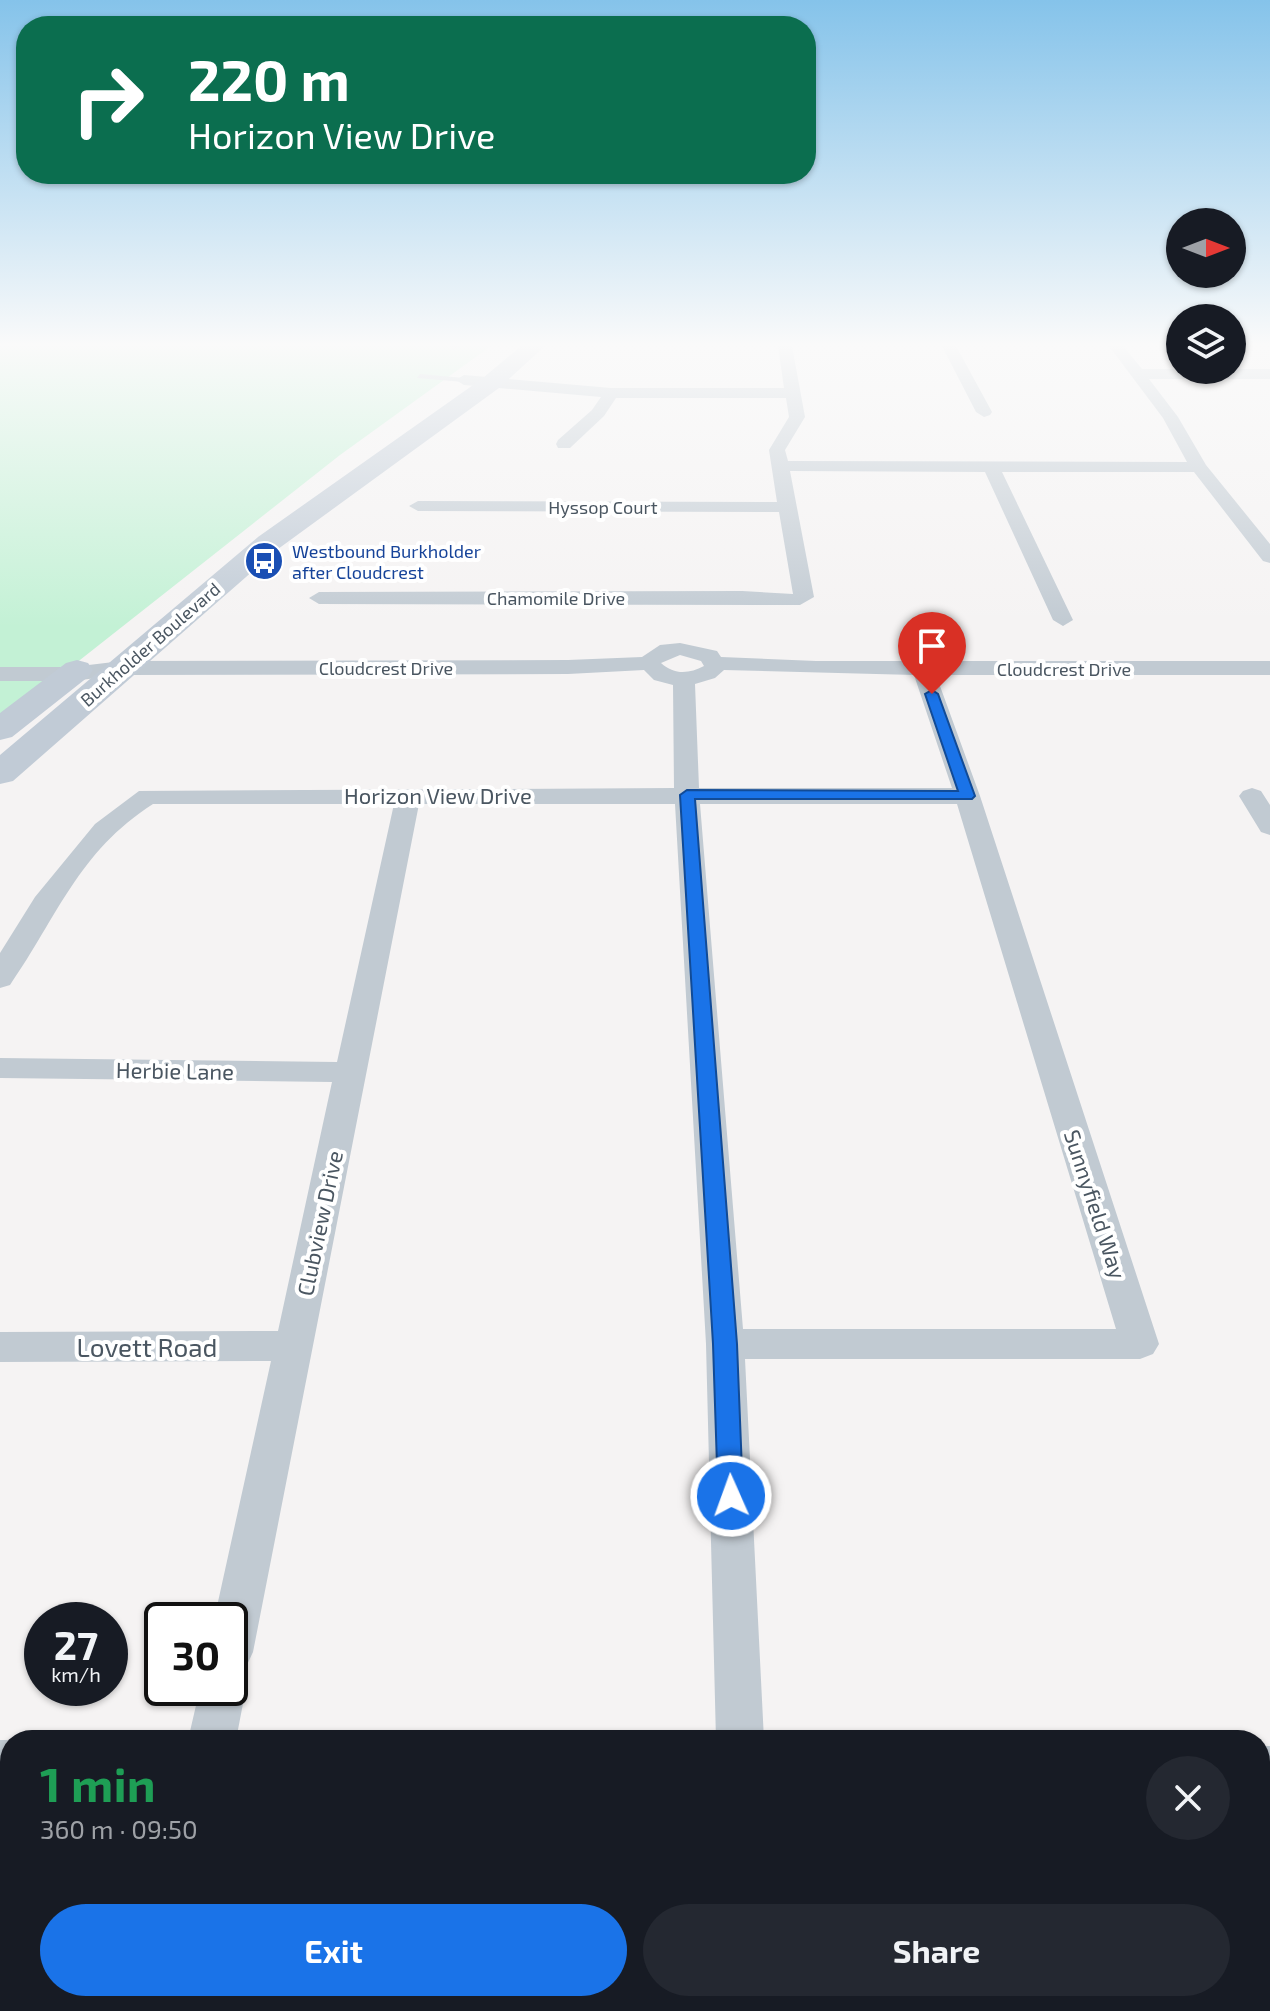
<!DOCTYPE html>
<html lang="en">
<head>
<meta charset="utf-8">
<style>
	body { margin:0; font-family:"Exo 2",sans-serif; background:#242831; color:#f1f3f6; height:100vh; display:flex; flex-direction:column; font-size:30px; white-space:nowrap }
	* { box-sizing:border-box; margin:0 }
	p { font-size:26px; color:#9ea1a6 }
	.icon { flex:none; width:44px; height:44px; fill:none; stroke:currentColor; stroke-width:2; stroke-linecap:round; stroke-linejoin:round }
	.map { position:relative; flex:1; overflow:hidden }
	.panel { position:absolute; left:0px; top:1730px; width:1270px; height:282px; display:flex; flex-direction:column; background:#171b24; border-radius:32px 32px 0 0; box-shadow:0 2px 6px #0004 }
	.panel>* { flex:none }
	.guide { position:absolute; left:16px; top:16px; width:800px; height:168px; border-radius:32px; box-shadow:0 2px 6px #0004; background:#0b6e4f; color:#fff; overflow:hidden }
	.needle { width:52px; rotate:90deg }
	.buttons { position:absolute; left:1166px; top:208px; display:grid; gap:16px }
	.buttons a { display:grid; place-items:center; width:80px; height:80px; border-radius:50%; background:#171b24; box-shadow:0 2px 6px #0004; font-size:40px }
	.speed { position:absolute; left:24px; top:1602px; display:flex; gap:16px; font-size:40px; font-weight:700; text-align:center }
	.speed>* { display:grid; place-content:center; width:104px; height:104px; border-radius:50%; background:#171b24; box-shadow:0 2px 6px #0004; line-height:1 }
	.speed small { font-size:20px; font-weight:400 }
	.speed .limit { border:4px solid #111; border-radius:12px; background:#fff; color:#111 }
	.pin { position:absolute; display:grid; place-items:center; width:68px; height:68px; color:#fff; margin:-82px -34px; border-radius:50% 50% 50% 0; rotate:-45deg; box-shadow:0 0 8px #0007 }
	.pin .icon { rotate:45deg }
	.me { position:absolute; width:88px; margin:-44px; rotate:358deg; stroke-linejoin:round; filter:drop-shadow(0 0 6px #0008) }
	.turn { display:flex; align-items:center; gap:28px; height:168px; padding:0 40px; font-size:36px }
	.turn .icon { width:104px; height:104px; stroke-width:2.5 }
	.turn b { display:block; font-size:56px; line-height:68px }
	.round { display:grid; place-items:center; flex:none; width:84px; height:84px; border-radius:42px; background:#242831 }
	.overview { display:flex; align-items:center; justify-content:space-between; height:136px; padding:0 40px }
	h1 { font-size:48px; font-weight:700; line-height:60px; color:#1e9e55 }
	.primary-button { display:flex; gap:16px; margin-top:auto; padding:16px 40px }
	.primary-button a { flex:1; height:92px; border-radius:48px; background:#1a73e8; color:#fff; font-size:32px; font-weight:700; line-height:92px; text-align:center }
	.primary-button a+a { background:#242831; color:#f1f3f6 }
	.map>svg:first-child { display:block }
</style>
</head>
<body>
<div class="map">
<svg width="1270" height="2011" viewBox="0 0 1270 2011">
	<rect width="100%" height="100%" fill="#f5f3f3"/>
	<path fill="#c3f1d5" d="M0,346H491L340,455L0,723Z"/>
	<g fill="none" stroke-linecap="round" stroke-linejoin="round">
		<path fill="#c1cad2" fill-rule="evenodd" d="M451,346H461L454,350Z
			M420,374L464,378L468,380L464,382L417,378Z"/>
		<path fill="#c1cad2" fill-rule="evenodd" d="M778,346H792L805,417L785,450L788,461L1187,462L1163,418L1109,346H1123L1142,369H1270V379H1149L1178,417L1206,465L1270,544V563L1263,561L1194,472H1002L1073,620L1063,626L1053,620L985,472L790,471L814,597L800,605L319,604L309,598L319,592L742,591L793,594L779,512L418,511L409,506L418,501L777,502L769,450L789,417L786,398H616L604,416L570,448H558L556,444L558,440L592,410L601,397L464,385L456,380L464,375L611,388H784Z
			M942,346H956L992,412L990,415L984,417L976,412Z
			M680,643L717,651L721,657L816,661H1270V675H936L980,796L1159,1344L1153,1354L1140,1359H745L764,1740H716L706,1344L675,804H419L253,1652L246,1667L235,1671L239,1673L246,1688L236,1740H188L200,1688H230V1620H214L271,1361L0,1362V1332L278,1331L332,1082L0,1078V1058L337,1062L394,804H153C78,852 58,916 10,985L0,988V953L35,897L95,824L139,791L674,788L673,685L654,680L644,670L568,674L122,675L72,681H0V667H72L122,661L568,660L642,657L660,645ZM680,655L701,661L704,666C689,674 674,675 661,663ZM724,670L914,675L952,788H699L695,684L715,678ZM700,804H957L1116,1329H743Z
			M1252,788L1261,791L1270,805V835L1261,832L1239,796L1243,791Z
			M0,1740H10V1788H0Z
			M1260,1746H1270V1794H1260Z
			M605,2002H659L657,2011H603Z"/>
		<path fill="#c1cbd6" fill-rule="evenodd" d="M521,346H545L499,388L278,549L13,781L0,784V755L258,537L483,378Z
			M77,660L88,663L93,670L88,677L12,737L0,740V713L66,663Z"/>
	</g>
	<linearGradient id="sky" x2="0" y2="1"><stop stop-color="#85c3ea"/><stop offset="0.55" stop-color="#fafafa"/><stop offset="1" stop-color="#fafafa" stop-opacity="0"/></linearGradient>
	<rect width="1270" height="627" fill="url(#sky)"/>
	<path fill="#1a73e8" stroke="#114b97" stroke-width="2" d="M932,690L938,694L975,796L972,799H695L737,1344L743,1496L740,1504L731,1507L722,1504L718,1496L713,1344L680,795L687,790L958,791L925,694Z"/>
	<defs>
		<symbol id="bus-disc" viewBox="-11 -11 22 22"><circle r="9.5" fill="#1a4fb4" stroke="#fff"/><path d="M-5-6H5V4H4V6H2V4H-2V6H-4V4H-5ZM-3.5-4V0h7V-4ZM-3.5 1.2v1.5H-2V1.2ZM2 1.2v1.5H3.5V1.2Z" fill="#fff"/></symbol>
	</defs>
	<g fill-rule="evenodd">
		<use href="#bus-disc" x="242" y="539" width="44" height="44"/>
	</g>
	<g text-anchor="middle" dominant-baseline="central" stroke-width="8" stroke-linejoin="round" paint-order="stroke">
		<g font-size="18" fill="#4a5661" stroke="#fff">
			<text x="603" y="507">Hyssop Court</text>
			<text x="556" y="598">Chamomile Drive</text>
			<text transform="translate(150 644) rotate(-41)">Burkholder Boulevard</text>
			<text x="386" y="668">Cloudcrest Drive</text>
			<text x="1064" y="669">Cloudcrest Drive</text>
		</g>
		<g font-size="18" fill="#164399" stroke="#fff" text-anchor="start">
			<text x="292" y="551">Westbound Burkholder<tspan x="292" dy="21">after Cloudcrest</tspan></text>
		</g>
		<g font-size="22" fill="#4a5661" stroke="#fff">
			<text x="438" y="795">Horizon View Drive</text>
			<text transform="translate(175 1070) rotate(1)">Herbie Lane</text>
			<text transform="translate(1096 1204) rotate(72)">Sunnyfield Way</text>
			<text transform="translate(319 1223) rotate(-78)">Clubview Drive</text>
		</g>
		<g font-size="26" fill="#4a5661" stroke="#fff">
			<text x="147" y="1346">Lovett Road</text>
		</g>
	</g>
</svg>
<div class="buttons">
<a><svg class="needle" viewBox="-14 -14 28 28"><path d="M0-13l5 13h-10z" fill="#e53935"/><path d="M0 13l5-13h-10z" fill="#9ea1a6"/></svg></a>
<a><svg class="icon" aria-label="layers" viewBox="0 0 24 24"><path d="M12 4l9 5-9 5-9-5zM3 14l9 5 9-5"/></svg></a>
</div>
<div class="speed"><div>27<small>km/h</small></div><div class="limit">30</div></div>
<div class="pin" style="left:932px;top:694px;background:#d93025"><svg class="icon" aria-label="arrive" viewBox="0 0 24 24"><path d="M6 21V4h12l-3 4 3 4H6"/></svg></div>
<svg class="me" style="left:731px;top:1496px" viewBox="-20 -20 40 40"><circle r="17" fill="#1a73e8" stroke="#fff" stroke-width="3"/><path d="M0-11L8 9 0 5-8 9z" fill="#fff"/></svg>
<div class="guide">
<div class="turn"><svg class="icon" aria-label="right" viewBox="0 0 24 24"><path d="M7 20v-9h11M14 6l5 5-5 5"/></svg><div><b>220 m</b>Horizon View Drive</div></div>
</div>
<section class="panel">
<div class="overview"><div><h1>1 min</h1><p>360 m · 09:50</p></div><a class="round"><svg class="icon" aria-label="close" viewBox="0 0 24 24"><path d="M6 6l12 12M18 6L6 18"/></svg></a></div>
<div class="primary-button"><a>Exit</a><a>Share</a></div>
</section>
</div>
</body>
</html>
